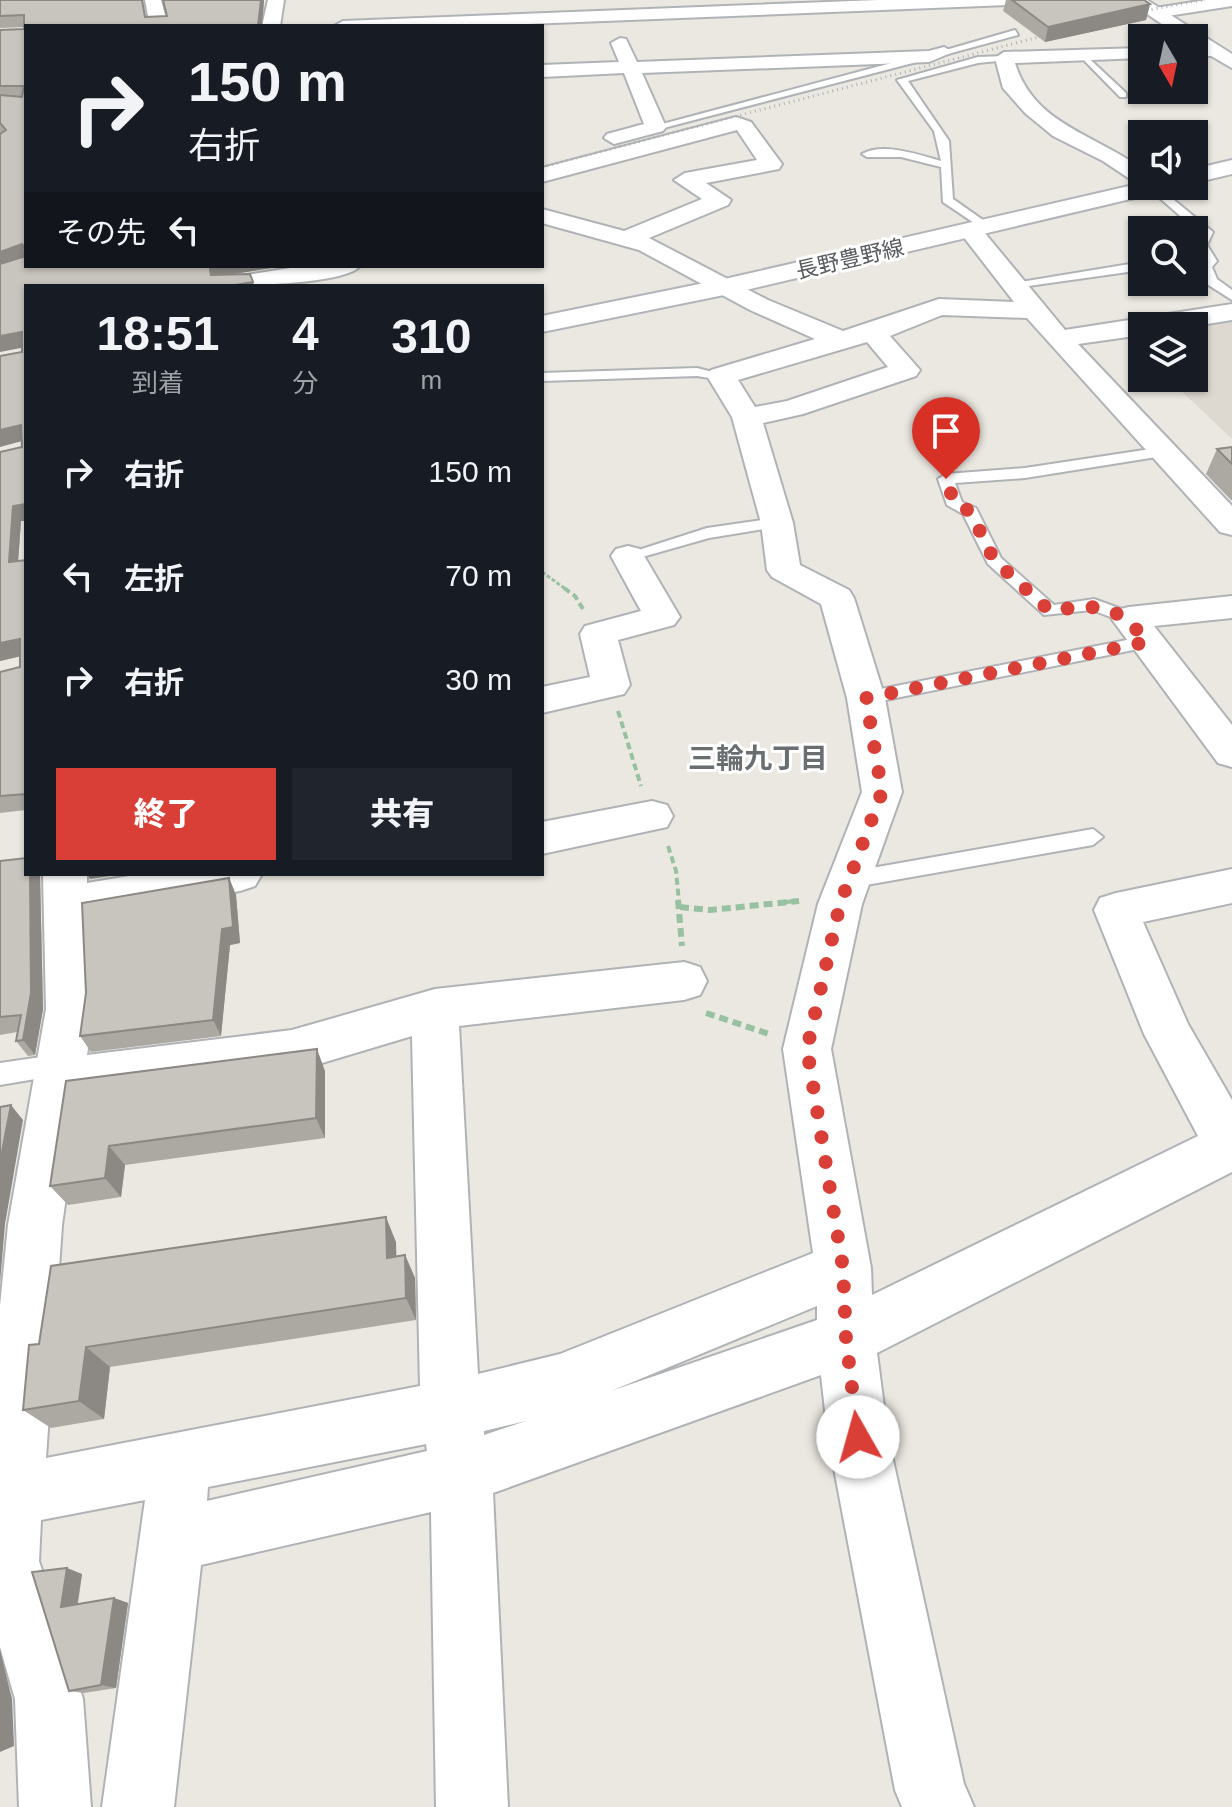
<!DOCTYPE html>
<html lang="ja">
<head>
<meta charset="utf-8">
<style>
	body { margin:0; font-family:Arial,"Noto Sans JP",sans-serif; background:#20242c; color:#f1f3f6; height:100vh; display:flex; flex-direction:column; font-size:30px; white-space:nowrap }
	* { box-sizing:border-box; margin:0 }
	p { font-size:26px; color:#9ea1a6 }
	.icon { flex:none; width:44px; height:44px; fill:none; stroke:currentColor; stroke-width:2; stroke-linecap:round; stroke-linejoin:round }
	.map { position:relative; flex:1; overflow:hidden }
	.panel { position:absolute; left:24px; top:284px; width:520px; height:592px; display:flex; flex-direction:column; background:#171b24; border-radius:0px; box-shadow:0 2px 6px #0004 }
	.panel>* { flex:none }
	.top-card { position:absolute; left:24px; top:24px; width:520px; height:244px; border-radius:0px; box-shadow:0 2px 6px #0004; background:#171b24; color:#f1f3f6; overflow:hidden }
	.needle { width:52px; rotate:171deg }
	.tools { position:absolute; left:1128px; top:24px; display:grid; gap:16px }
	.tools a { display:grid; place-items:center; width:80px; height:80px; border-radius:0px; background:#171b24; box-shadow:0 2px 6px #0004; font-size:40px }
	.pin { position:absolute; display:grid; place-items:center; width:68px; height:68px; color:#fff; margin:-82px -34px; border-radius:50% 50% 50% 0; rotate:-45deg; box-shadow:0 0 8px #0007 }
	.pin .icon { rotate:45deg }
	.me { position:absolute; width:88px; margin:-44px; rotate:353deg; stroke-linejoin:round; filter:drop-shadow(0 0 6px #0008) }
	.turn { display:flex; align-items:center; gap:28px; height:168px; padding:0 32px; font-size:36px }
	.turn .icon { width:104px; height:104px; stroke-width:2.5 }
	.turn b { display:block; font-size:56px; line-height:68px }
	.then { display:flex; align-items:center; height:76px; padding:0 32px; background:#0003; gap:16px; font-size:30px }
	.eta { display:flex; justify-content:space-evenly; align-items:center; height:136px; text-align:center }
	.eta b { font-size:48px; font-weight:800; line-height:56px }
	.cta { display:flex; gap:16px; margin-top:auto; padding:16px 32px }
	.cta a { flex:1; height:92px; border-radius:0px; background:#d93e37; color:#fff; font-size:32px; font-weight:800; line-height:92px; text-align:center }
	.cta a+a { background:#20242c; color:#f1f3f6 }
	ul { padding:0; list-style:none }
	li { display:flex; align-items:center; gap:24px; height:104px; padding:0 32px }
	li div { flex:1 }
	li b { display:block; font-size:30px }
	li em { font-style:normal }
	.map>svg:first-child { display:block }
</style>
</head>
<body>
<div class="map">
<svg width="1232" height="1807" viewBox="0 0 1232 1807">
	<rect width="100%" height="100%" fill="#eae8e0"/>
	<path fill="#ddd9d1" d="M1232,319V439L1174,384L1202,381L1194,372V326Z"/>
	<g fill="none" stroke-linecap="round" stroke-linejoin="round">
		<defs>
			<path id="lane" d="M1015,30L1018,35L944,55L939,52Z
				M1076,52H1082L1126,93V97H1120Z
				M929,53L932,58L656,130L651,127Z
				M1007,56V60L978,63L908,81L949,141L953,199L990,225L992,227L986,231L943,202L941,167L901,157H867L862,154C883,142 919,155 941,161L934,131L897,80L978,57Z
				M1146,186H1157L1213,232L1207,245L1217,261L1212,267L1217,279L1232,290V300L1207,284L1200,267L1205,261L1195,245L1202,235Z
				M1142,262V270L1014,288L1008,284Z
				M697,368L728,376L721,380L697,376L542,381V373Z
				M1164,447L1172,452L1169,455L1025,478L955,483L962,502L976,508L1001,558L1054,605L1094,599L1135,614V622L1129,624L1092,610L1044,615L988,564L963,514L947,505L938,479L946,474L1025,468Z
				M777,518L785,523L783,526L709,538L628,561L620,556L707,528Z
				M1147,636L1156,642L1153,646L866,704L857,698L866,692Z
				M1093,829L1103,837L1093,845L849,888L838,880L849,872Z
				M62,1054L71,1057L74,1065L71,1073L0,1085V1063Z"/>
			<path id="street" d="M145,0H161L168,26H150Z
				M268,0H284L280,26H262Z
				M879,0H1016L1008,5L476,26H334L343,21Z
				M1206,0H1232V6L1155,18L1146,13L1155,8Z
				M620,38L626,39L637,62L929,51L944,47L953,52L929,62L642,73L666,127L663,131L614,144L604,138L607,134L644,124L624,73L542,77V65L619,62L611,43Z
				M1194,46H1215L1224,51L1215,56H1194Z
				M1142,48V58L1015,63C1034,125 1095,134 1142,169V187L1103,161L1053,136L1025,113L1003,88L995,58L1004,52Z
				M736,117L751,122L782,164L779,169L706,183L731,200L728,205L649,238L768,300L843,331L939,299L1014,302L959,231L971,224L979,226L1065,330L1232,304V320L1194,326H1142V335L1078,344L1232,506V535L1220,532L1027,318L942,315L890,336L920,370L916,376L803,414L763,423L793,523L800,565L849,590L854,598L885,698L902,792L862,904L831,1049L871,1268L872,1295L1198,1136L1144,1034L1094,910L1100,898L1116,893L1232,869V903L1143,922L1188,1024L1232,1100V1172L877,1353L888,1437L964,1784L974,1807H902L895,1790L828,1437L821,1375L493,1493L508,1807H436L431,1512L201,1565L174,1807H102L145,1500L41,1520L39,1561L83,1699L91,1807H19L15,1699L0,1647V1306L8,1225L46,1009L43,874H87V883L141,874H262L255,886L240,891L89,917L94,1009L87,1055L292,1030L435,989L684,962L700,967L707,981L700,995L684,1000L459,1026L478,1374L560,1354L813,1253L783,1049L818,904L862,792L847,698L821,604L772,577L767,570L761,523L732,417L707,376L711,370L815,339L750,310L639,250L542,223V209L624,231L702,199L674,180L685,173L757,160L737,130L542,182V168ZM867,342L888,367L787,401L755,407L738,380ZM412,1036L420,1386L46,1458L62,1225L80,1099L292,1072ZM817,1306V1320L611,1391ZM526,1421L484,1435V1431ZM426,1444L427,1451L207,1501L208,1487Z
				M303,266H360C347,284 240,286 215,286L228,278Z
				M628,546L640,549L680,617L674,625L618,640L630,685L624,694L542,713V687L590,677L580,634L585,626L641,611L611,556L616,549Z
				M1232,596V618L1154,626L1232,725V767L1218,763L1111,618L1116,610L1129,607Z
				M652,801L667,805L673,816L667,827L542,854V822Z"/>
			<path id="secondary" d="M1127,0H1147L1232,54V68L1194,46V38H1182Z
				M1232,160V174L1194,183V169Z
				M1142,183V186H1167L1156,193L729,294L542,332V316L729,278Z"/>
		</defs>
		<use href="#lane" stroke="#b0b3b6" stroke-width="4"/>
		<use href="#street" stroke="#b0b3b6" stroke-width="4"/>
		<use href="#secondary" stroke="#b1b5b9" stroke-width="4"/>
		<path stroke="#98c1a2" stroke-width="3" stroke-dasharray="4 2" stroke-linecap="butt" d="M542,572L567,590"/>
		<path stroke="#98c1a2" stroke-width="4" stroke-dasharray="7 4" stroke-linecap="butt" d="M564,588L575,596L583,609
			M618,711L641,786
			M668,846L676,871L679,902
			M785,902L799,901"/>
		<path stroke="#98c1a2" stroke-width="6" stroke-dasharray="9 5" stroke-linecap="butt" d="M678,900L682,946
			M680,907L710,910L799,901
			M706,1013L769,1034"/>
		<use href="#lane" fill="#fff" fill-rule="evenodd"/>
		<use href="#street" fill="#fff" fill-rule="evenodd"/>
		<use href="#secondary" fill="#fff" fill-rule="evenodd"/>
		<path stroke="#b0b1b1" stroke-width="3" stroke-dasharray="1 4" stroke-linecap="butt" d="M1127,14L1202,0
			M542,167L1058,32"/>
	</g>
	<path fill="#aca9a3" d="M0,0L146,17L167,16L163,0H264L262,26H26V266H284L232,274L253,282L254,286H26L21,521L18,561L26,560V810L0,813V672L20,667V656L0,661V452L22,447V352L2,133H0V30L24,29V27L0,28Z
		M1006,0H1144L1150,4L1146,20L1045,42L1003,11Z
		M1232,447V500H1231L1206,474L1217,449Z
		M0,861L40,875L43,1009L35,1055L28,1056L16,1041L17,1032L0,1035Z
		M229,878L236,895L240,943L230,945L221,1036L91,1052L80,1036Z
		M325,1071V1138L125,1165L121,1197L68,1205L50,1186L66,1081Z
		M396,1242V1257L405,1255L415,1278L416,1320L110,1367L104,1419L51,1428L23,1410L39,1344Z
		M32,1572L82,1574L78,1604L114,1598L128,1603L116,1688L84,1693L69,1691Z"/>
	<path fill="#8c8985" d="M261,0H264L262,26H258Z
		M1150,4L1146,20L1045,42L1048,27Z
		M22,244L26,259L0,267V252Z
		M215,266H284L228,275L213,283L210,269Z
		M253,282L254,286H235V285Z
		M22,332L26,347L0,352V336Z
		M21,425L26,440L0,447V430Z
		M26,504V521H21L17,577L9,562L13,506Z
		M20,639L26,655L0,661V643Z
		M30,874L40,875L43,1009L35,1055L23,1040Z
		M87,874H123L90,879Z
		M229,878L236,895L240,943L230,945L221,1036L213,1020L222,929Z
		M317,1049L325,1071V1138L316,1118Z
		M11,1105L23,1120L5,1224L0,1283V1162Z
		M109,1146L125,1165L121,1197L105,1178Z
		M386,1217L396,1242L397,1281L387,1258Z
		M405,1255L415,1278L416,1320L406,1298Z
		M86,1347L110,1367L104,1419L79,1401Z
		M67,1568L82,1574L76,1612L61,1607Z
		M114,1598L128,1603L116,1688L101,1685Z
		M0,1650L12,1699L14,1746L0,1752Z"/>
	<path fill="#c8c4be" stroke="#8c8985" stroke-width="2" d="M0,0H142L145,17L167,16L163,0H261L258,26H26V251L22,244L0,252V134L6,130L0,123V95L22,97L24,86H0V30L24,29V15L0,16Z
		M1012,0H1144L1150,4L1048,27Z
		M26,256V266H215L210,269L211,275L250,274L253,282L235,285V286H26V504L13,506L9,562L26,560V794L0,796V672L20,667V639L0,643V452L22,447L21,425L0,430V356L22,352V332L0,336V264Z
		M1232,447V464L1217,449Z
		M26,858V874H30L31,993L23,1040L16,1041L21,1015L0,1017V861Z
		M229,878L233,927L222,929L213,1020L80,1036L86,993L82,903Z
		M317,1049L316,1118L109,1146L105,1178L50,1186L66,1081Z
		M11,1105L0,1162V1107Z
		M386,1217L387,1258L405,1255L406,1298L86,1347L79,1401L23,1410L29,1345L39,1344L51,1266Z
		M67,1568L61,1607L114,1598L101,1685L69,1691L32,1572Z"/>
	<g fill="none" stroke-linecap="round" stroke-linejoin="round">
		<path stroke="#d93e37" stroke-width="14" stroke-dasharray="0 25.2" d="M858,1437L846,1338L843,1268L807,1049L840,904L882,792L866,698L1147,642C1116,602 1096,604 1050,611L994,560L970,511L955,505L946,479"/>
	</g>
	<g text-anchor="middle" dominant-baseline="central" stroke-width="6" stroke-linejoin="round" paint-order="stroke">
		<g font-size="22" fill="#585c5f" stroke="#fff">
			<text transform="translate(850 259) rotate(-13)">長野豊野線</text>
		</g>
		<g font-size="28" font-weight="bold" fill="#696e71" stroke="#fff">
			<text x="758" y="758">三輪九丁目</text>
		</g>
	</g>
</svg>
<div class="tools">
<a><svg class="needle" viewBox="-14 -14 28 28"><path d="M0-13l5 13h-10z" fill="#e53935"/><path d="M0 13l5-13h-10z" fill="#9ea1a6"/></svg></a>
<a><svg class="icon" aria-label="sound" viewBox="0 0 24 24"><path d="M4 9h4l5-4v14l-5-4H4zM17 9q2 3 0 6"/></svg></a>
<a><svg class="icon" aria-label="search" viewBox="0 0 24 24"><circle cx="10" cy="10" r="6"/><path d="M15 15l6 6"/></svg></a>
<a><svg class="icon" aria-label="layers" viewBox="0 0 24 24"><path d="M12 4l9 5-9 5-9-5zM3 14l9 5 9-5"/></svg></a>
</div>
<div class="pin" style="left:946px;top:479px;background:#d93025"><svg class="icon" aria-label="arrive" viewBox="0 0 24 24"><path d="M6 21V4h12l-3 4 3 4H6"/></svg></div>
<svg class="me" style="left:858px;top:1437px" viewBox="-20 -20 40 40"><circle r="19" fill="#fff"/><path d="M0-13L10 11 0 6-10 11z" fill="#d93e37"/></svg>
<div class="top-card">
<div class="turn"><svg class="icon" aria-label="right" viewBox="0 0 24 24"><path d="M7 20v-9h11M14 6l5 5-5 5"/></svg><div><b>150 m</b>右折</div></div>
<div class="then">その先<svg class="icon" aria-label="left" viewBox="0 0 24 24"><path d="M17 20v-9H6M10 6l-5 5 5 5"/></svg></div>
</div>
<section class="panel">
<div class="eta">
<div><b>18:51</b><p>到着</p></div>
<div><b>4</b><p>分</p></div>
<div><b>310</b><p>m</p></div>
</div>
<ul>
<li><svg class="icon" aria-label="right" viewBox="0 0 24 24"><path d="M7 20v-9h11M14 6l5 5-5 5"/></svg><div><b>右折</b></div><em>150 m</em></li>
<li><svg class="icon" aria-label="left" viewBox="0 0 24 24"><path d="M17 20v-9H6M10 6l-5 5 5 5"/></svg><div><b>左折</b></div><em>70 m</em></li>
<li><svg class="icon" aria-label="right" viewBox="0 0 24 24"><path d="M7 20v-9h11M14 6l5 5-5 5"/></svg><div><b>右折</b></div><em>30 m</em></li>
</ul>
<div class="cta"><a>終了</a><a>共有</a></div>
</section>
</div>
</body>
</html>
